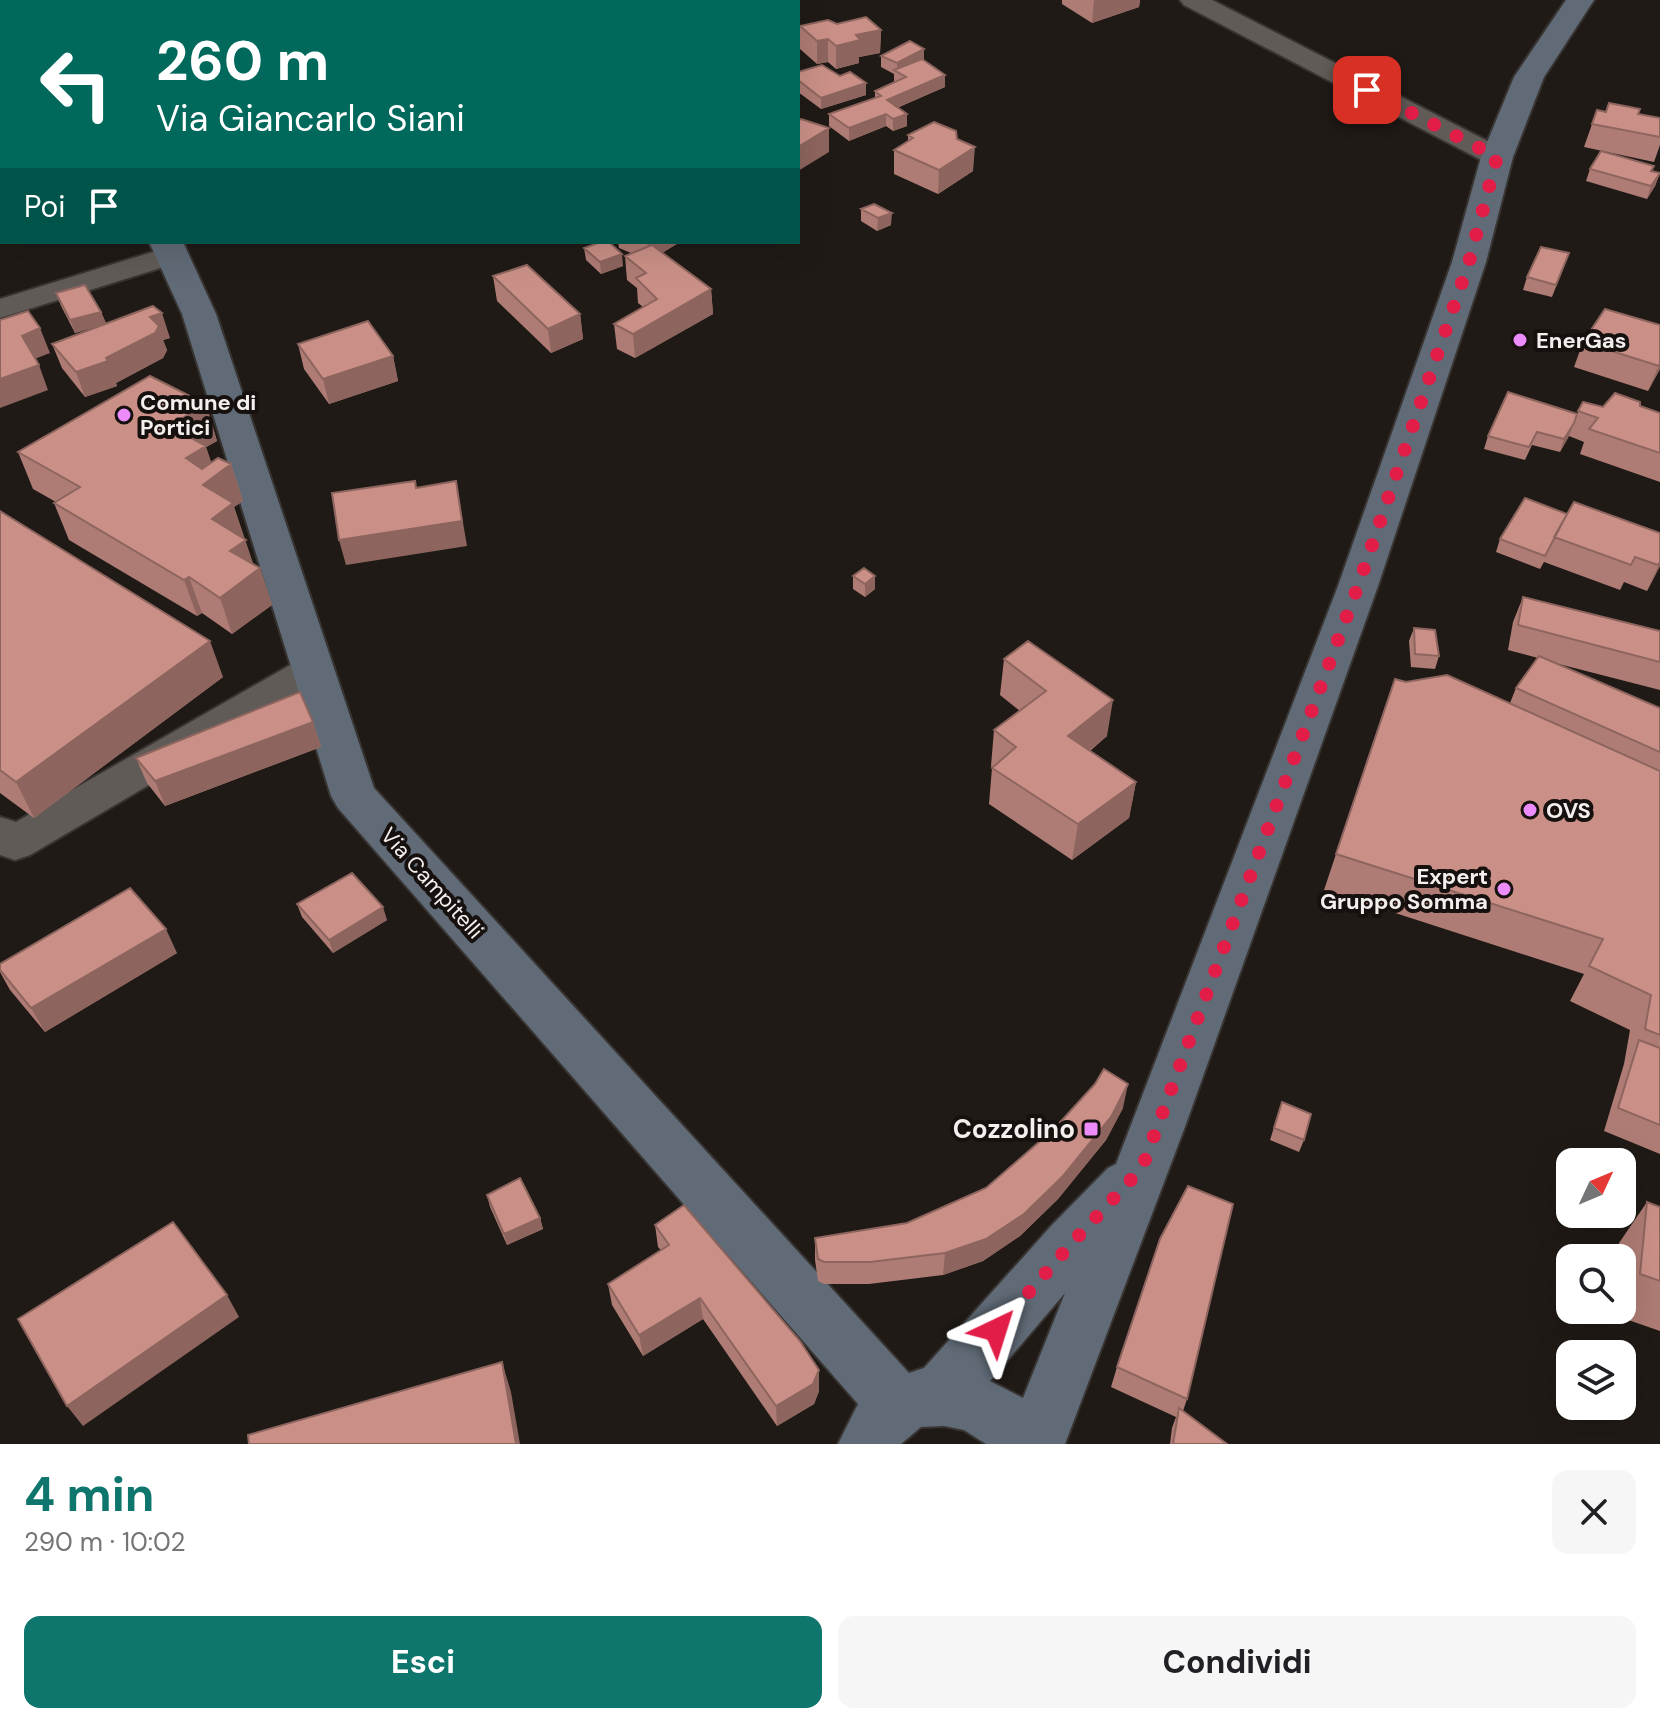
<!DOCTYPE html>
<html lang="it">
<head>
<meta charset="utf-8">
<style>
	body { margin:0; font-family:"DM Sans",sans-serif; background:#f6f6f6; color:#202124; height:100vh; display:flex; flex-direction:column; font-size:30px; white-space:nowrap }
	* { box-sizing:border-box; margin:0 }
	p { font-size:26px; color:#757577 }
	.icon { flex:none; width:44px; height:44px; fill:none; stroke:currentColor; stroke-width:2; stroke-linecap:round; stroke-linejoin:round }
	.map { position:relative; height:1444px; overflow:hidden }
	.details { display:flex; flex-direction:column; background:#fff; flex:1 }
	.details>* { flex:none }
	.top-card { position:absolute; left:0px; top:0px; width:800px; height:244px; box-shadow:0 8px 32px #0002; background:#00695c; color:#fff; overflow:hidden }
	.needle { width:52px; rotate:46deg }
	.buttons { position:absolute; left:1556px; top:1148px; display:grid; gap:16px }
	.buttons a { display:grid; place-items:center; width:80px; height:80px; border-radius:16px; background:#fff; box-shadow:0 8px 32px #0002; font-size:40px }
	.pin { position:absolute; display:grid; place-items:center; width:68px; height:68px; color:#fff; margin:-34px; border-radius:16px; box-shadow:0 4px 12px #0006 }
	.me { position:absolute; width:88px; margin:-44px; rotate:41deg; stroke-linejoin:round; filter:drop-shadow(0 0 6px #0008) }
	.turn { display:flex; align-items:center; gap:28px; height:168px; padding:0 24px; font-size:36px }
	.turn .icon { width:104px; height:104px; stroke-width:2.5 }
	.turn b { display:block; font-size:56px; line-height:68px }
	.then { display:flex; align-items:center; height:76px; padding:0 24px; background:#0003; gap:16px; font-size:30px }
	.round { display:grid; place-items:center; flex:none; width:84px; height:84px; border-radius:16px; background:#f6f6f6 }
	.head { display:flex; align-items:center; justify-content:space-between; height:136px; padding:0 24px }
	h1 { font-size:48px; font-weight:700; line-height:60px; color:#0f766e }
	.cta { display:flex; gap:16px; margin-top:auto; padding:16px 24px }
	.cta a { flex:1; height:92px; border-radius:16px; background:#0f766e; color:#fff; font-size:32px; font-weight:700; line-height:92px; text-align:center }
	.cta a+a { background:#f6f6f6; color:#202124 }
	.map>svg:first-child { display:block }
</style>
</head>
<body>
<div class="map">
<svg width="1660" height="1444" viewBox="0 0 1660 1444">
	<rect width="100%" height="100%" fill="#1f1a16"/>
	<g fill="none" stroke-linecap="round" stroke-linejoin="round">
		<defs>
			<path id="street" d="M1180,0H1212L1507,151L1511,157L1507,163L1497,165L1487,163L1184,5Z
				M172,246L183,249L187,255L183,261L0,318V299Z
				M313,656L327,660L332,670L327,680L30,855L15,860L0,855V817L16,822L299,660Z"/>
			<path id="secondary" d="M1566,0H1594L1544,77L1513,157L1486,262L1378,586L1186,1124L1065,1444H986L964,1430L944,1426L921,1427L901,1444H838L858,1404L338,808L331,796L182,314L149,242H183L216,314L374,788L909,1373L924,1368L1051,1226L1108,1168L1116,1164L1338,586L1452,262L1481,157L1514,77ZM1065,1293L1023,1398L990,1381Z
				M0,4H2V21H0Z"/>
		</defs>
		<use href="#street" stroke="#383432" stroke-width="4"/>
		<use href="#secondary" stroke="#383432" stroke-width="4"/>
		<use href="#street" fill="#615b57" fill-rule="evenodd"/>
		<use href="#secondary" fill="#606b77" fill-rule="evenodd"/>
	</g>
	<path fill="#ae7c74" d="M71,0H146L142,2H72Z
		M1062,0H1140L1139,7L1092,23L1062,4Z
		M837,24L881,30L880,53L859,57V63L836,69L828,62L817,64L800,49V26Z
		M924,49V60L945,87L897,108L907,126L893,131L886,126L849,141L829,126V114L875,98V91L895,82L894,81V74L881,67V56Z
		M798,72L866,95L821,109L798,92Z
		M1597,110L1606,112L1638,114L1660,118V145L1654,162L1584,147Z
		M908,135L957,139L973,171L938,194L894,174V150L908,141Z
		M1590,169L1652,171L1660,173L1655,186L1647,199L1586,181Z
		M861,209L891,225L877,231L861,221Z
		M618,242H680L662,253L711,289L713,314L635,358L617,349L614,324L643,307L638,303L637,288L627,280L625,256L631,253L619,248Z
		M584,248L623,266L601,274L586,260Z
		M1569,253L1552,297L1523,290L1527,277Z
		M493,276L580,314L583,339L551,353L497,301Z
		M56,293L101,312L106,323L170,338L163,340L167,350L163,358L116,383L117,386L85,397L62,368L52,344L98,326L75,333L61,306Z
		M1660,325V369L1648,391L1574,367L1583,342Z
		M298,344L393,356L398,381L329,404L304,369Z
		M1583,402L1603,407L1640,406L1660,413V482L1580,454L1584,442L1569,436L1560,452L1532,445L1525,460L1484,449L1488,436L1577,414Z
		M206,404L217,441L206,447L211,463L231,464L243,501L234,507L253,564L260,568L272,605L232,634L202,613L197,616L69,540L54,503L56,502L33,489L18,452Z
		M1525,498L1660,566L1647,591L1624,582L1620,590L1544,562L1545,560L1540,569L1496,552L1500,539Z
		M0,511L223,677L34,818L0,793Z
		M853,576H875V589L865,597L853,589Z
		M1523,597L1660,631V690L1551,662L1660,708V1154L1604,1131L1624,1064L1630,1030L1570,1001L1584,974L1324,890L1336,854L1406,682L1510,703L1516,688L1538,658L1508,650L1513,622Z
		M1414,628L1439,656L1435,669L1411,667L1409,641Z
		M1004,659L1107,736L1090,751L1136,782L1129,818L1072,860L989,804L992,768L991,766L994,730L1020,711L1000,695Z
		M313,722L321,747L165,806L147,783L136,758Z
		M297,904L387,920L333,953L302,917Z
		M177,953L45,1032L10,990L0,972V964Z
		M1282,1102L1304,1140L1299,1152L1270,1140Z
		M1123,1108L1106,1140L1058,1199L1020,1236L983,1261L943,1275L869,1284H824L818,1281L815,1260V1238L907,1223L986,1188Z
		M487,1195L540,1218L543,1229L507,1245L490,1207Z
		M1647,1202L1660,1207V1331L1611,1314L1612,1310H1622V1258H1617L1619,1243Z
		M655,1225L819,1391L814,1404L777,1426L703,1319L643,1356L612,1305L608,1284L661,1250L658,1247Z
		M1117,1367L1187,1399L1183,1411L1227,1444H1170L1172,1428L1176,1417L1111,1387Z"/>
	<path fill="#8d655e" d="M99,0H146L142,2H100Z
		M746,0H768V2H746Z
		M1094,0H1140L1139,7L1092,23Z
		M881,30L880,53L859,57V63L836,69V46L856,35Z
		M828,39V62L817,64V41Z
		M924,49V61L897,71V63Z
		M0,71H2V97L0,98Z
		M945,75V87L886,112L887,100Z
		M866,83V95L821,109V98Z
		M886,114V126L849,141V128Z
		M907,114V126L893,131V119Z
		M829,128V152L798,171V147Z
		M975,147L973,171L938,194L939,170Z
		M1660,173L1655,186L1647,199L1651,186Z
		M892,213L891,225L877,231L878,218Z
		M647,242H680L649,261Z
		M622,254L623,266L601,274L600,262Z
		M711,289L713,314L635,358L633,334Z
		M101,312L106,324L75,333L70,320Z
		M162,313L170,338L163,340L167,350L163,358L116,383L117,386L85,397L76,372L106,358L150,317Z
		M580,314L583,339L551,353L548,329Z
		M40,328L50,353L32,360L22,336Z
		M393,356L398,381L329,404L323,379Z
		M1660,363V369L1648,391Z
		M39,365L48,390L0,408V379Z
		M206,404L217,441L206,447L216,476L231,464L243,501L234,507L256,572L260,568L272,605L232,634L220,598L212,519L198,494L169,426Z
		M1574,423L1569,436L1560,452L1564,439Z
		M456,481L467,546L346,565L339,540Z
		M1660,562V566L1647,591Z
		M875,576V589L865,597V584Z
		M189,577L202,613L197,616L184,580Z
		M210,641L223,677L34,818L16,782Z
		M1113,700L1107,736L1063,772L1068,736Z
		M313,722L321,747L165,806L155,781Z
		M1136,782L1129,818L1072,860L1078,824Z
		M383,907L387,920L333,953L329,940Z
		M166,929L177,953L45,1032L31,1008Z
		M1128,1084L1123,1108L1106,1140L1058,1199L1020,1236L983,1261L943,1275L945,1253Z
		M540,1218L543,1229L507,1245L504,1234Z
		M227,1295L239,1317L83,1426L67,1406Z
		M700,1298L703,1319L643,1356L639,1335Z
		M502,1362L511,1392L520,1444H516Z
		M819,1370V1391L814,1404L777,1426L776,1406Z"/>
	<path fill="#ca9087" stroke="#8d655e" stroke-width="2" d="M372,0H398L399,2H361Z
		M731,0H750L752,2H732Z
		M866,17L881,30L856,35L860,40L836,46L828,39L817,41L800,26L828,20L837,24Z
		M910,41L924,49L897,63L881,56Z
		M0,56L2,57V71H0Z
		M922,59L945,75L887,100L907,114L893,119L886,114L849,128L829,114L881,96L875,91L906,77L894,70Z
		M822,65L840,76L850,72L866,83L821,98L798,80V72Z
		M1609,103L1640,109L1638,114L1660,118V137L1592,124L1597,110L1606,112Z
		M801,119L829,128L798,147V121Z
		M934,122L956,131L957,139L975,147L939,170L894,150L913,138L908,135Z
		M1601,151L1654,166L1651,171L1660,173L1651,186L1590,169Z
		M874,204L892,213L878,218L861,209Z
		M601,242H609L622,254L600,262L584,248Z
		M652,245L711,289L633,334L614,324L657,299L636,278L646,273L625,256Z
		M1541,247L1569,253L1556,285L1527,277Z
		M527,265L580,314L548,329L493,276Z
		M85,285L101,312L70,320L56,293Z
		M153,306L162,313L150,317L159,326L155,333L106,358L108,361L76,372L52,344Z
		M1605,309L1660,325V363L1659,366L1583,342Z
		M28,311L40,328L22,336L39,365L0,379V320Z
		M368,321L393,356L323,379L298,344Z
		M150,376L206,404L169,426L206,446L186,458L202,469L218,458L231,464L203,485L233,503L212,519L246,540L230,551L260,568L220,598L189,577L184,580L54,503L80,487L18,452Z
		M1508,392L1577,414L1574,423L1564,439L1537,432L1529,447L1488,436Z
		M1615,393L1640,402V406L1660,413V453L1589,429L1598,418L1578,411L1583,402L1603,407Z
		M415,481L416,488L456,481L462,521L339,540L332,493Z
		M1525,498L1567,514L1545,556L1500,539Z
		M1574,502L1660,533V562L1658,565L1635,557L1631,565L1554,537Z
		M0,511L210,641L16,782L0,770Z
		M864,568L875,576L865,584L853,576Z
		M1523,597L1660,631V662L1518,625Z
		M1414,628L1435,630L1439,656L1415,654Z
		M1028,641L1113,700L1068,736L1136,782L1078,824L992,768L1016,747L994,730L1046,691L1004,659Z
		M1539,656L1660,708V752L1516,688Z
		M1447,675L1660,771V1035L1645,1029L1651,995L1589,966L1603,939L1336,854L1395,679L1406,682Z
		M300,692L313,722L155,781L136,758Z
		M352,873L383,907L329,940L297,904Z
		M130,888L166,929L31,1008L0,970V964Z
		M1639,1040L1660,1048V1125L1618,1108Z
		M1104,1069L1128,1084L1111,1117L1063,1176L1024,1214L986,1239L945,1253L870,1262H824L818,1259L815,1238L907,1223L986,1188L1054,1129L1095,1084Z
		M1282,1102L1311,1114L1304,1140L1274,1128Z
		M520,1178L540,1218L504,1234L487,1195Z
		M1188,1186L1233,1204L1187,1399L1117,1367L1160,1239Z
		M1647,1202L1660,1207V1281L1640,1274Z
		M684,1205L800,1341L819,1370L813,1384L776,1406L700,1298L639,1335L608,1284L669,1245L655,1225Z
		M173,1222L227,1295L67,1406L18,1319Z
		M502,1362L516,1444H249L248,1435Z
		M1179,1408L1227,1444H1173Z"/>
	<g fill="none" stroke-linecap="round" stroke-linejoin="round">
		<path stroke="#e11d48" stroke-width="14" stroke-dasharray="0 25.2" d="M996,1330L1071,1244L1142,1168L1358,586L1469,262L1497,157L1367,90"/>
	</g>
	<g fill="#ec8cfb" stroke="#16110e" stroke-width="3">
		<circle cx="1520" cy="340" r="8"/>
		<circle cx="124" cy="415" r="8"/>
		<circle cx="1530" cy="810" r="8"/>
		<circle cx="1504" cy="889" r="8"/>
		<rect x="1083" y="1121" width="16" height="16" rx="4"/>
	</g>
	<g text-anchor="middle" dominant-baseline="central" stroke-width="8" stroke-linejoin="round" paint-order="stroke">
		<g font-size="22" font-weight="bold" fill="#f3efed" stroke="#16110e" text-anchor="start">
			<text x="1536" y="340">EnerGas</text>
			<text x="140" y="402">Comune di<tspan x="140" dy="25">Portici</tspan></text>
			<text x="1546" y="810">OVS</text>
			<text x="1488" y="876" text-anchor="end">Expert<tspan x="1488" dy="25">Gruppo Somma</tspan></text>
		</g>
		<g font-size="22" fill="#f3efed" stroke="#16110e">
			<text transform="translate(432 883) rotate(48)">Via Campitelli</text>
		</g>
		<g font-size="26" font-weight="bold" fill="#f3efed" stroke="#16110e" text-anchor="end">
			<text x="1075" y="1129">Cozzolino</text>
		</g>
	</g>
</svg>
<div class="buttons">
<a><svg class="needle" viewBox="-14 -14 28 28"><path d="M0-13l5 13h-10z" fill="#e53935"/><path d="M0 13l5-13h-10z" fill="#757577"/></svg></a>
<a><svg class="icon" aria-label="search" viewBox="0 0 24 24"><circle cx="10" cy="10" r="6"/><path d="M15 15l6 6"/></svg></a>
<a><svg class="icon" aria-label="layers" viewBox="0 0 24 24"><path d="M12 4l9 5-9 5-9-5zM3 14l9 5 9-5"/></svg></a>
</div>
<div class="pin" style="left:1367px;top:90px;background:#d93025"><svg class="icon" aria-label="arrive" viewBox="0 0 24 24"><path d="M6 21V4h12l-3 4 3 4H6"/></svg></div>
<svg class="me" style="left:996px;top:1330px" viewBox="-20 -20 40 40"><path d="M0-17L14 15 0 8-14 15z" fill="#e11d48" stroke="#fff" stroke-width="4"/></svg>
<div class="top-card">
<div class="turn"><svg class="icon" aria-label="left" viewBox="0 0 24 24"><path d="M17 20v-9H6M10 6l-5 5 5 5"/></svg><div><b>260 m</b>Via Giancarlo Siani</div></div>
<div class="then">Poi<svg class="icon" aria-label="arrive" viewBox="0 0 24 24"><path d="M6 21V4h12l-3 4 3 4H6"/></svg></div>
</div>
</div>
<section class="details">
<div class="head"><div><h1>4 min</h1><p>290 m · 10:02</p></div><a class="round"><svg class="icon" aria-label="close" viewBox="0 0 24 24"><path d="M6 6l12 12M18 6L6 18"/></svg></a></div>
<div class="cta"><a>Esci</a><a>Condividi</a></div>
</section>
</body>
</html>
